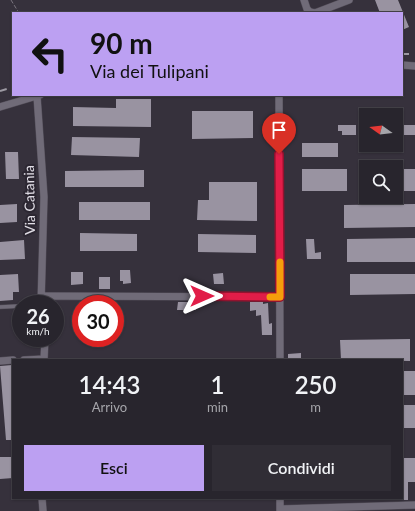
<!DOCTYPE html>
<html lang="it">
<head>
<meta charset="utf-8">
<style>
	body { margin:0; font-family:Lato,sans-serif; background:#302d35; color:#f1f3f6; height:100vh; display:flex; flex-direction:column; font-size:15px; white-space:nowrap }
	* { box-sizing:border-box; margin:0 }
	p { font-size:13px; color:#a5a5aa }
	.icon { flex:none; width:22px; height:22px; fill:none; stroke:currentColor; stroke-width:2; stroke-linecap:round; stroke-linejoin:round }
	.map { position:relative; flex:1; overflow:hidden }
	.side { position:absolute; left:12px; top:359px; width:391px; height:140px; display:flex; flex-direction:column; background:#28252d; border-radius:0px; box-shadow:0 1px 3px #0004,0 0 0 1px #444249 }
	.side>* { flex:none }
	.top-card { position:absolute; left:12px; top:12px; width:391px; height:84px; border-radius:0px; box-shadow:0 1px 3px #0004,0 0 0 1px #444249; background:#bca0f2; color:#111; overflow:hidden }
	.needle { width:26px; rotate:284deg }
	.controls { position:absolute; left:359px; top:108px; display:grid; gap:8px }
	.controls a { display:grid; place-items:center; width:44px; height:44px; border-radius:0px; background:#28252d; box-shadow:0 1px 3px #0004,0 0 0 1px #444249; font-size:20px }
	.speed { position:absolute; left:12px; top:295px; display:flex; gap:8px; font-size:20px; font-weight:700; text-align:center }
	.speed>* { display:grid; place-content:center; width:52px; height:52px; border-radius:50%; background:#28252d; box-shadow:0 1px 3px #0004,0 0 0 1px #444249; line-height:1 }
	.speed small { font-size:10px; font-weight:400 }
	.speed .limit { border:6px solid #d22; background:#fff; color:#111 }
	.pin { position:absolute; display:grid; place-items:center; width:34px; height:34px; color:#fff; margin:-41px -17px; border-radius:50% 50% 50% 0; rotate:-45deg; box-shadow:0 0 4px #0007 }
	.pin .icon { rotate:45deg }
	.me { position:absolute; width:44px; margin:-22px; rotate:90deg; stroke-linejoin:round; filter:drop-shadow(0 0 3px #0008) }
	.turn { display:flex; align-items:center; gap:14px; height:84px; padding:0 12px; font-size:18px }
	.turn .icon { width:52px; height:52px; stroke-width:2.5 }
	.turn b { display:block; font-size:28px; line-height:34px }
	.eta { display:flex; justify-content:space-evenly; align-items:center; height:68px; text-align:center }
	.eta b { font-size:24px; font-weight:600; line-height:28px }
	.action { display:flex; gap:8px; margin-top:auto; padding:8px 12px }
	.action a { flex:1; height:46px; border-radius:0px; background:#bca0f2; color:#111; font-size:16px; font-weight:600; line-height:46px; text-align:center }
	.action a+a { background:#302d35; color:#f1f3f6 }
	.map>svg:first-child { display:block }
</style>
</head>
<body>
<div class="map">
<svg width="415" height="511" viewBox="0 0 415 511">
	<rect width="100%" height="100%" fill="#36313c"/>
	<path fill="#9993a1" d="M375,0H398L409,27L402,30V13H380Z
		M116,99H151V127L73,126V107L116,108Z
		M192,111H253V138L192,139Z
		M338,125H356V135H342V131H338Z
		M401,125H415V135H401Z
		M72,137L140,138L139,157L71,155Z
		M302,143H338V157H302Z
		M5,152H18L19,179H6Z
		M302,169H347V191H302Z
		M396,169H415V191H396Z
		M144,170V187H65V171Z
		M209,182H257V221L197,220L198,200H209Z
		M79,202H150V220H79Z
		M17,204V222L0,223V205Z
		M415,204V227L344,228V205Z
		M80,233L137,234V251H80Z
		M198,234L256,235V253L198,252Z
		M415,238V262H347V239Z
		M306,239H314L315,253L321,252V259H307Z
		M24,240L25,259L0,260V242Z
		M120,270H130L131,283L123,284V281H120Z
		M71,272H83V284L71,285Z
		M223,273L224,284H214L213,274Z
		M18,274L19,292H13V300L0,301V275Z
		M350,274H415V294L350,295Z
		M99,277H110V289H99Z
		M178,302H196V310H177Z
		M250,302H263V304L268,303L269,324L272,323V335H262L261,315L256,316V310L250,311Z
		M410,339V361L341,360L340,340Z
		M301,353V360H288V354Z
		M12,365L13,440H6L0,366Z
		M402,371H415V395H402Z
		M402,405H415V428H402Z
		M0,457H12L13,478L0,479Z
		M402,458H415V482H408V500H402Z"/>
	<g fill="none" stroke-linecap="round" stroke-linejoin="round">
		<defs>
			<path id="service" d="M0,307L21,306"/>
			<path id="minor" d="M304,0L307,9L310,12L315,13L349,0
				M402,65L415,66
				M279,95L280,360
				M37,96L44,197L41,304
				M0,107L40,95
				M45,296L279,297
				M24,360L44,359
				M44,360L45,338
				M0,361L13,360
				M42,498L43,511
				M280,498V511
				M280,509L415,505"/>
		</defs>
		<use href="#service" stroke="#544f5a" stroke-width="4.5"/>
		<use href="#minor" stroke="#544f5a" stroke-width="8"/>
		<path stroke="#7a757f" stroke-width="1" stroke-dasharray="4 2" stroke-linecap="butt" d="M11,0L19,13"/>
		<use href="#service" stroke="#706b78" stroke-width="3.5"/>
		<use href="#minor" stroke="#706b78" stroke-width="7"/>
		<path stroke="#9d9aa3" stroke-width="2" stroke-dasharray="7 7" stroke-linecap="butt" d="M402,54H415
			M0,91L13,87"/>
	</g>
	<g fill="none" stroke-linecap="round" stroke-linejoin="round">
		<defs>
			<path id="route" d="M202,296L280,297L279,154"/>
		</defs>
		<use href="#route" stroke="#92132f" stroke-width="10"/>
		<use href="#route" stroke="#e11d48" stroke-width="7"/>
		<path stroke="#f59e0b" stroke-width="7" d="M270,297H280V262"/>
	</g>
	<g text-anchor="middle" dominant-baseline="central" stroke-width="4" stroke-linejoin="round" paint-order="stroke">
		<g font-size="14" fill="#e1dee6" stroke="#2c2732">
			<text transform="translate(29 200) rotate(-91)">Via Catania</text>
		</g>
	</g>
</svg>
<div class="controls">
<a><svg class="needle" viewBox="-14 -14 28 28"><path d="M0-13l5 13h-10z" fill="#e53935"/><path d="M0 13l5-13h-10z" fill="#a5a5aa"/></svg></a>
<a><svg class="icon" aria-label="search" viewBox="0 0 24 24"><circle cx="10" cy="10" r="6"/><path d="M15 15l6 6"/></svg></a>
</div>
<div class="speed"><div>26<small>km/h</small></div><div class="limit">30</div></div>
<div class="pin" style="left:279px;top:154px;background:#d93025"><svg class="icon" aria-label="arrive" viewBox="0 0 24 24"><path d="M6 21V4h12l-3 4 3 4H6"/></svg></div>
<svg class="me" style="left:202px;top:296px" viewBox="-20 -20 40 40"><path d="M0-17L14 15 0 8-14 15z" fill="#e11d48" stroke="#fff" stroke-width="4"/></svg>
<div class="top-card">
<div class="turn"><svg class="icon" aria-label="left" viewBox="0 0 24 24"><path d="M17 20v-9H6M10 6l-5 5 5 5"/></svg><div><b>90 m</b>Via dei Tulipani</div></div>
</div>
<section class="side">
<div class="eta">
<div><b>14:43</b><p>Arrivo</p></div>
<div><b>1</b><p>min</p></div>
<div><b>250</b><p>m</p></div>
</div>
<div class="action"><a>Esci</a><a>Condividi</a></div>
</section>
</div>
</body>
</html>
